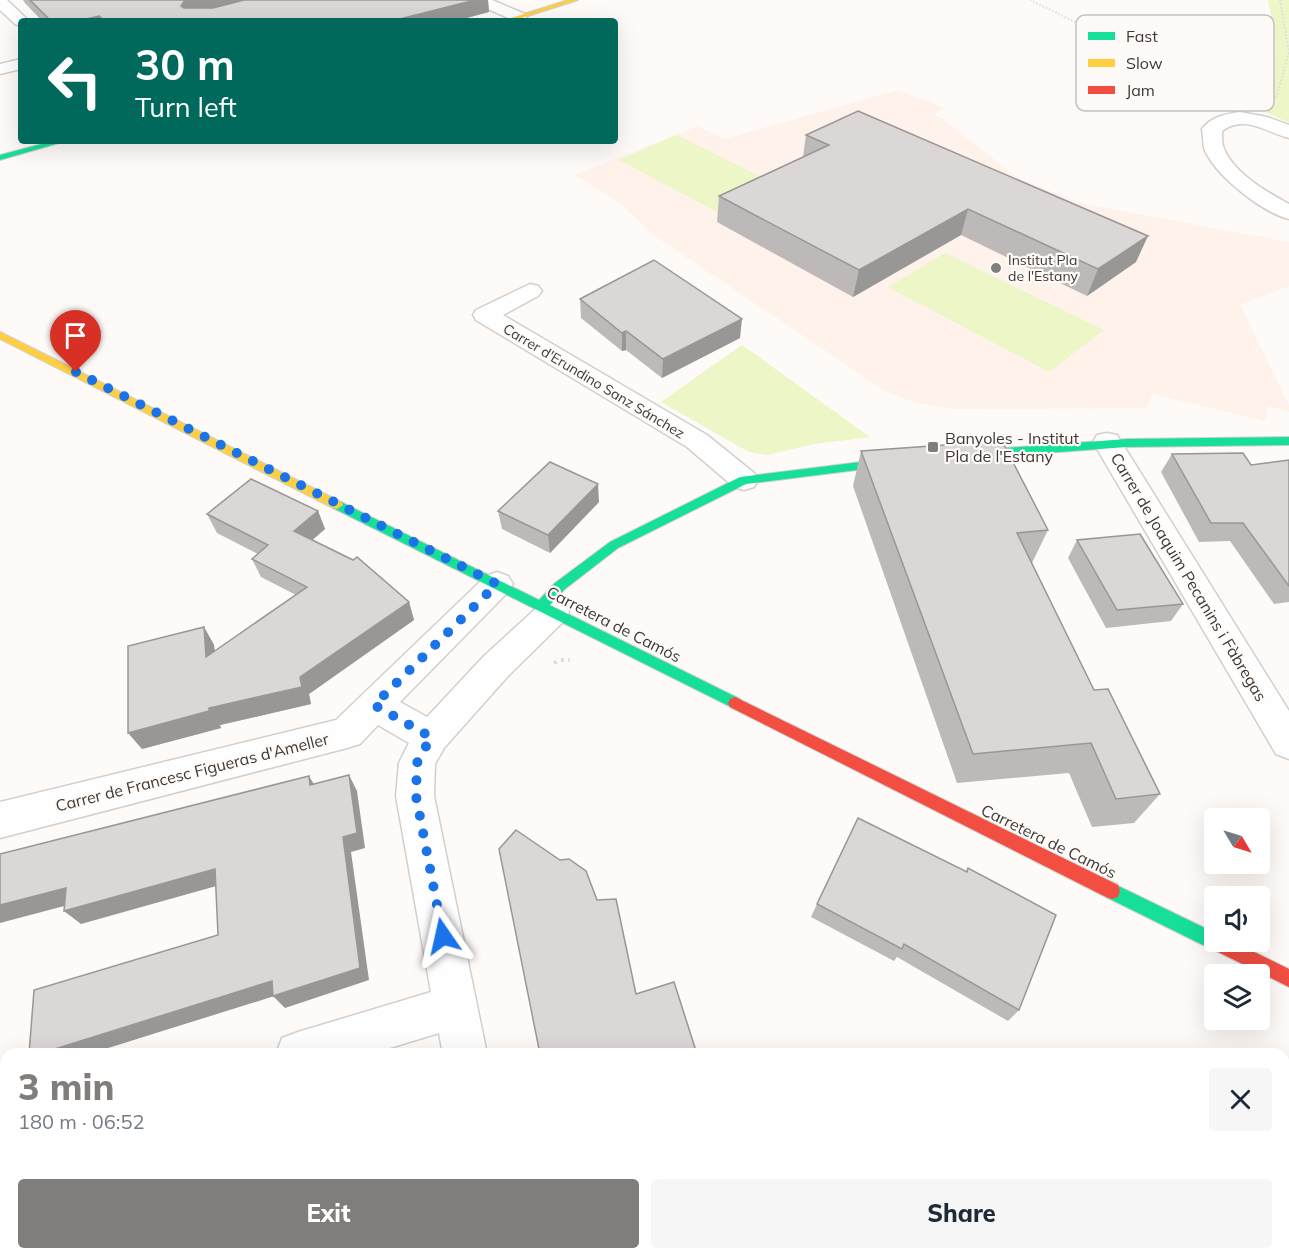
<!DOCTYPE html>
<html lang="en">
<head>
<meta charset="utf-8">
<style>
	body { margin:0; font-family:Mulish,sans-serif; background:#f6f6f7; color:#1f2937; height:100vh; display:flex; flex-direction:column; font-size:22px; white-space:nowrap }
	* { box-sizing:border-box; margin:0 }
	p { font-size:20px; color:#747a83 }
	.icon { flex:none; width:33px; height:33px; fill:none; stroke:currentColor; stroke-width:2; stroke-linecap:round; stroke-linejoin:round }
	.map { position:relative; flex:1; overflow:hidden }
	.panel { position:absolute; left:0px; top:1048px; width:1290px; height:212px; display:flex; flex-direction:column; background:#fff; border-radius:18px 18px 0 0; box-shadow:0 6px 24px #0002 }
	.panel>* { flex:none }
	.banner { position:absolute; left:18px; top:18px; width:600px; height:126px; border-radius:6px; box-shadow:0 6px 24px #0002; background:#00695c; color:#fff; overflow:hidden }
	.needle { width:39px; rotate:128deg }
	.tools { position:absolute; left:1204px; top:808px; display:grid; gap:12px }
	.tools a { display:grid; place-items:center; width:66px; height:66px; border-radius:6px; background:#fff; box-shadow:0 6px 24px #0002; font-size:30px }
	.pin { position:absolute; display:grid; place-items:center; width:51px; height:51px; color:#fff; margin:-62px -26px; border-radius:50% 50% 50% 0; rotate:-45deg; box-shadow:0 0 6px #0007 }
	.pin .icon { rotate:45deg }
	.me { position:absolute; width:66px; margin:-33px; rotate:349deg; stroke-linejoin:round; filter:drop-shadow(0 0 4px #0008) }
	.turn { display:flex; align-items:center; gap:21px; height:126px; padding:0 18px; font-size:27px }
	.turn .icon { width:78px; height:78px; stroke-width:2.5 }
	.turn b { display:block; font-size:42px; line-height:51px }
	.round { display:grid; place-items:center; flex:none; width:63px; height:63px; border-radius:6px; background:#f6f6f7 }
	.head { display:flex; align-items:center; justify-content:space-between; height:102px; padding:0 18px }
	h1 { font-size:36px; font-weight:800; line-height:45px; color:#807d7a }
	.primary-button { display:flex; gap:12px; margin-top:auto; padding:12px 18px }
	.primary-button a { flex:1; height:69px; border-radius:6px; background:#807d7a; color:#fff; font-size:24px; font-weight:800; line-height:69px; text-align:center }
	.primary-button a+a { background:#f6f6f7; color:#1f2937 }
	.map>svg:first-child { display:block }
</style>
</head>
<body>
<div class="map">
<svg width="1289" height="1259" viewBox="0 0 1289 1259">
	<rect width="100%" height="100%" fill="#fdfaf8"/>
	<path fill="#fef2ea" d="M898,90L945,108L933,115L939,116L1019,179L1060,195L1084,204L1289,242V286L1240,305L1289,405V412L1268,406L1265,421L1152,394L1147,408L952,409L916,403L885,391L655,236L621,204L575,175L698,126L724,139Z"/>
	<path fill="#ecf6c7" d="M1268,0H1289V123L1257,108C1279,61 1279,50 1268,0Z
		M677,135L779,186L721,214L619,160Z
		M945,253L1104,330L1049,372L888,287Z
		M742,345L870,437L815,444L767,455L749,452L661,402Z"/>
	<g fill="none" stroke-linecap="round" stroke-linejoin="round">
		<defs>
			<path id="street" d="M0,0H7L29,21H21V26L15,24L0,10Z
				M471,0H492L525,14L527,17L522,21L513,20L474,3Z
				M21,59V69L0,74V64Z
				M1240,112L1267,117L1289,125V138C1266,132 1244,114 1222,131C1222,137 1222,144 1224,149C1235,174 1267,192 1289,204V219C1263,213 1213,174 1204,148C1203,142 1203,135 1202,129C1211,117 1225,114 1240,112Z
				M530,284L538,286L542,291L538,296L503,315L707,435L754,473L758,480L754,487L744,490L734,487L687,447L476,320L473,315L476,310Z
				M1107,433L1117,435L1289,711V759L1276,754L1093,442L1097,435Z
				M497,572L508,576L513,584L508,592L400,702L427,717L484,656L542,603L553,599L564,603L569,612L564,621L508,676L444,748L435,764L434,796L487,1054H443L439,1033L370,1054H276L282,1038L298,1032L431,992L396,796L399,763L409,743L378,725L360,744L347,748L0,838V802L336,720L486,576Z
				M6,1119V1167L0,1168V1120Z
				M471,1254H521L522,1259H472Z"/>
			<path id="fast" d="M53,141H66L0,160V155Z
				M1289,437V445L1127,447L965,459L959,455L965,451L1127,439Z
				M901,457L905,458L907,461L905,464L746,484L618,548L565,589L550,605L740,699L742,703L740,707L735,709L333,508L331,505L337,501L341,502L539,600L555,583L610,542L740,477Z
				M1112,883L1215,933V942H1224L1221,948L1215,951L1209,948L1106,897L1104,891L1106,885Z"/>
			<path id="slow" d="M568,0H578L512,21H502Z
				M0,332L341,502L343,505L337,509L333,508L0,339Z"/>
			<path id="jam" d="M735,697L1118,885L1120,891L1118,897L1112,899L1106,897L730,707L728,703L730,699Z
				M1215,934V942H1234L1289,969V987L1210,948L1207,942L1210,936Z"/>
		</defs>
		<use href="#street" stroke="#d2cfcc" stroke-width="3"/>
		<use href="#fast" stroke="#d2cfcc" stroke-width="2"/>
		<use href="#slow" stroke="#d2cfcc" stroke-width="2"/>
		<use href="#jam" stroke="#d2cfcc" stroke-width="2"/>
		<path stroke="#dedcdc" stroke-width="2" stroke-dasharray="1.5 2" stroke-linecap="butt" d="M1030,0L1100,34L1213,95
			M1280,0L1289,52
			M1276,98L1289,52"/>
		<path stroke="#dedcdc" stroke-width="4" stroke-dasharray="3 4.5" stroke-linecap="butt" d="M554,663L560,660H570"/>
		<use href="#street" fill="#fffefe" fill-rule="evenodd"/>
		<use href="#fast" fill="#16e098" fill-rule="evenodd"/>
		<use href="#slow" fill="#ffcf43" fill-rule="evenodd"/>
		<use href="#jam" fill="#f24e42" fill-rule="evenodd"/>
	</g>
	<path fill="#bcb9b8" d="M23,0H488L489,12L455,21H42L25,3Z
		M806,135L1136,262L1087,296L961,235L853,297L717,222L719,196L803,157Z
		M580,299L740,338L662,378L626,350L622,351L581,318Z
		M861,451L1048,530L1032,563L1094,690L1160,794L1134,823L1092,827L1069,773L957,783L853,486Z
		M1172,454L1251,465L1289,460V602L1274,604L1230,541L1199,542L1161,472Z
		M599,502L550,553L502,529L498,511Z
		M318,511L325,529L312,540L409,602L414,620L309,694L311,704L220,725L221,728L142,749L204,627L214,645L215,651L296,595L261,577L252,559L258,554L217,533L207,514Z
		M1077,540L1183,604L1171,621L1106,628L1068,558Z
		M968,868L1019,1010L1008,1021L897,957L894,961L811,917L817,904L966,871Z"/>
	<path fill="#999696" d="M185,0H255L190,16L181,6Z
		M475,0H488L489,12L455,21H392Z
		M99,16L101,21H78Z
		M968,209L961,235L853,297L859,270Z
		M1148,236L1136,262L1087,296L1098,269Z
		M742,319L740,338L662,378L663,359Z
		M626,331V350L622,351V333Z
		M598,484L599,502L550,553L548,535Z
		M318,511L325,529L302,549L294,531Z
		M409,602L414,620L309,694L311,704L220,725L221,728L142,749L128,733L209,708L300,677Z
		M204,627L214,645L216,674L206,657Z
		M349,775L357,791L365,848L351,852L369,980L285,1008L273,996Z
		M309,776L318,791L310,785Z
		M215,869L227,883L81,924L64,911Z
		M66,888L83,901L0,923V905Z
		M272,981L284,993L89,1054H39Z"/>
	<path fill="#dbd7d6" stroke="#999696" stroke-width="1.5" d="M30,0H187H185L181,6L184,8H213L244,0H475L392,21H105L99,16L78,21H51Z
		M858,111L1148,236L1098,269L968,209L859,270L719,196L829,145L806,135Z
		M654,260L742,319L663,359L626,331L622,333L580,299Z
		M1002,441L1048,530L1017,533L1094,690L1108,689L1160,794L1116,799L1091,743L973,754L861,451Z
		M1243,453L1251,465L1289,460V586L1243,523H1211L1172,454Z
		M550,462L598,484L548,535L498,511Z
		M251,479L318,511L294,531L353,560L357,557L409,602L300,677L302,687L209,708V711L128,733V646L204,627L206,657L307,587L252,559L268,545L207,514Z
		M1140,534L1183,604L1117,610L1077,540Z
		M349,775L357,833L343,837L360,968L273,996L272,981L39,1054H29L34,990L218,935L215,869L64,911L66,888L0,905V854L309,776L310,785Z
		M858,818L967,872L968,868L1056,915L1019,1010L904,944L902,949L817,904Z
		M516,830L560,860L569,859L586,871L597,900L616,899L636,994L674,982L697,1054H540L499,849Z
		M616,1254H734L735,1259H617Z"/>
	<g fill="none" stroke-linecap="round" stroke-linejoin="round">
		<path stroke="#1a73e8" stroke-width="10" stroke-dasharray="0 18" d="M76,372L497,584L374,705L431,737L417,763L416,796L443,936"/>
	</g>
	<g fill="#807d7a" stroke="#fefaf7" stroke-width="2">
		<circle cx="996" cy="268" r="6"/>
		<rect x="927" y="441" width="12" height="12" rx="3"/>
	</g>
	<g text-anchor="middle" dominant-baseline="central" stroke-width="4.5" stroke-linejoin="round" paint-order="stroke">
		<g font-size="14" fill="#3d3936" stroke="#fefaf7" text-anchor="start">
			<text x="1008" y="260">Institut Pla<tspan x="1008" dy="16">de l'Estany</tspan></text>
		</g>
		<g font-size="14" fill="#3d3936" stroke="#fefaf7">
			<text transform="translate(594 381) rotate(31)">Carrer d'Erundino Sanz Sánchez</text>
		</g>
		<g font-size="16" fill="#3d3936" stroke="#fefaf7" text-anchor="start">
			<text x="945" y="438">Banyoles - Institut<tspan x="945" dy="18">Pla de l'Estany</tspan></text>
		</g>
		<g font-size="16" fill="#3d3936" stroke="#fefaf7">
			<text transform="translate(1189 577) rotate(59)">Carrer de Joaquim Pecanins i Fàbregas</text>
			<text transform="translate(614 624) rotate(27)">Carretera de Camós</text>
			<text transform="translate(192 772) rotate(-14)">Carrer de Francesc Figueras d'Ameller</text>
			<text transform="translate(1049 841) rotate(26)">Carretera de Camós</text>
		</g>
	</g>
	<rect x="1076" y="15" width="198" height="96" rx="9" fill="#fefaf7" stroke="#c4c0bd" stroke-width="1.5"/>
	<rect x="1088" y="32" width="27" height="8" fill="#16e098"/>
	<rect x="1088" y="59" width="27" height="8" fill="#ffcf43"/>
	<rect x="1088" y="86" width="27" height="8" fill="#f24e42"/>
	<g font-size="16" fill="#3d3936">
		<text x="1126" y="42">Fast</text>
		<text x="1126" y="69">Slow</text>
		<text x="1126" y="96">Jam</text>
	</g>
</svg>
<div class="tools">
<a><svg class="needle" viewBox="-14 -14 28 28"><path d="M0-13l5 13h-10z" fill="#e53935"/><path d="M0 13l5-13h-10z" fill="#747a83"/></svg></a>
<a><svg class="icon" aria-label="sound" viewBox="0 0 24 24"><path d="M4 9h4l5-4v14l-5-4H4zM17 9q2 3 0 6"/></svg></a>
<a><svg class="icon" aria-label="layers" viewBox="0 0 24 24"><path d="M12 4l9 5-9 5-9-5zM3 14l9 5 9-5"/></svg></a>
</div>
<div class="pin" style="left:76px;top:372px;background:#d93025"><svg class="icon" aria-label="arrive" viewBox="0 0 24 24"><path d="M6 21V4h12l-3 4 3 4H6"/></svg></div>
<svg class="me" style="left:443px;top:936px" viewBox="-20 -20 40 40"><path d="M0-17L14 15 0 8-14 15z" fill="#1a73e8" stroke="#fff" stroke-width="4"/></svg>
<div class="banner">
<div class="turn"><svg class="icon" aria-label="left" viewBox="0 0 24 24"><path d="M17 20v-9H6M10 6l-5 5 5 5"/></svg><div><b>30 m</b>Turn left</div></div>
</div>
<section class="panel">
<div class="head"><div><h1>3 min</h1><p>180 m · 06:52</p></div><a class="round"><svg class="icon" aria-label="close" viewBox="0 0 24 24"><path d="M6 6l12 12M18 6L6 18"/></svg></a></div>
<div class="primary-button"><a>Exit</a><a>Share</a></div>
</section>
</div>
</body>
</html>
